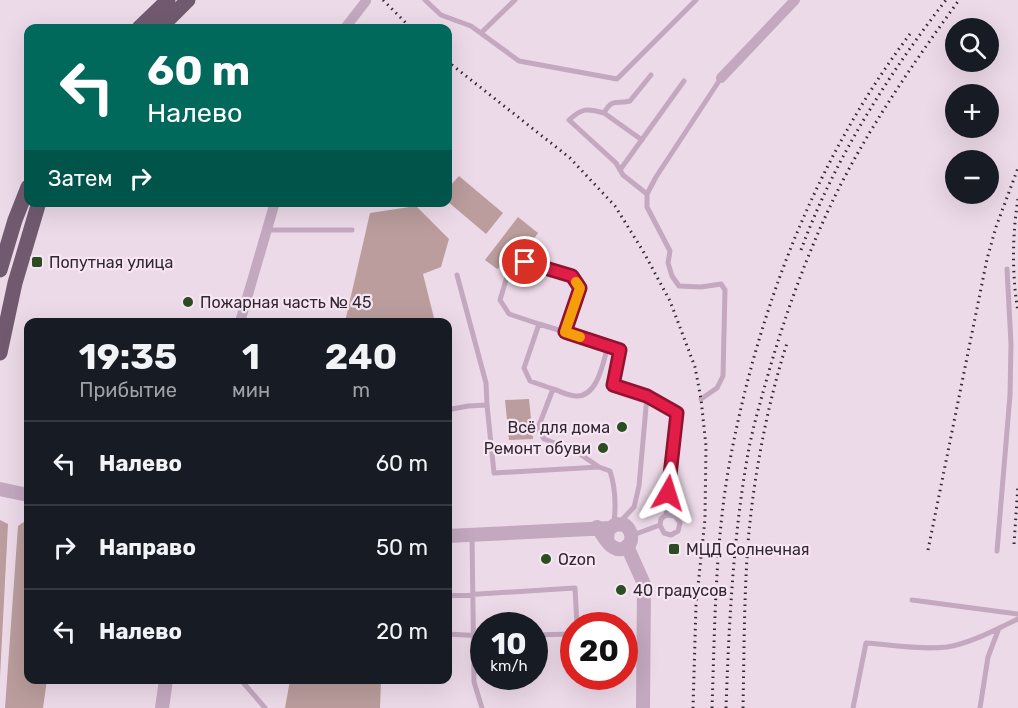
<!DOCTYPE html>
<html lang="ru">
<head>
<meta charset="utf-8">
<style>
	body { margin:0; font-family:Rubik,sans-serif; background:#242831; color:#f1f3f6; height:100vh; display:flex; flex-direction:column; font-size:22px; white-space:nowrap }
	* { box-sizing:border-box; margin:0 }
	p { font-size:20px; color:#9ea1a6 }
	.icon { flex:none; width:33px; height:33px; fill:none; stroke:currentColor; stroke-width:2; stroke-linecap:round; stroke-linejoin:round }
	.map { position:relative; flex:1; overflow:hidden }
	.panel { position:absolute; left:24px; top:318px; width:428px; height:366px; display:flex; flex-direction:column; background:#171b24; border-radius:12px; box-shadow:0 6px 24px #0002 }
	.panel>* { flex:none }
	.guide { position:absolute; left:24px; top:24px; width:428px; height:183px; border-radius:12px; box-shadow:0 6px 24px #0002; background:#00695c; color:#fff; overflow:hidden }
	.tools { position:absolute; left:945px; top:18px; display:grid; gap:12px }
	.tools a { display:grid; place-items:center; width:54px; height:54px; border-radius:50%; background:#171b24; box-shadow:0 6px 24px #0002; font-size:30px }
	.speed { position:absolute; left:470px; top:612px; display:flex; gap:12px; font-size:30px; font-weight:700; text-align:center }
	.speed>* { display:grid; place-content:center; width:78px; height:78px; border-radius:50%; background:#171b24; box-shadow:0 6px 24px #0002; line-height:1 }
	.speed small { font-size:15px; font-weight:400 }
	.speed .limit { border:9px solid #d22; background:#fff; color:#111 }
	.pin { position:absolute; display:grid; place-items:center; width:51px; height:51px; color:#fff; margin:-26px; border:3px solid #fff; border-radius:50%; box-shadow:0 2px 6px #0007 }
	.me { position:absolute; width:66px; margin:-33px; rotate:6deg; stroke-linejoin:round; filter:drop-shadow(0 0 4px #0008) }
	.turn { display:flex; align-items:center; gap:21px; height:126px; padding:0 24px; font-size:27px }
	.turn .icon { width:78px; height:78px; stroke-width:2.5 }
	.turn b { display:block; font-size:42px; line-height:51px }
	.then { display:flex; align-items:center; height:57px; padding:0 24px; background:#0003; gap:12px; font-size:22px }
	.eta { display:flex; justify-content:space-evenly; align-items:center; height:102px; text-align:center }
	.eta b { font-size:36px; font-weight:700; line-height:42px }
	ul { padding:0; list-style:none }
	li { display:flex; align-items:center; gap:18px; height:84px; padding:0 24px; border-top:2px solid #363941 }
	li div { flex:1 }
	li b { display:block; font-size:22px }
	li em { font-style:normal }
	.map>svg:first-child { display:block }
</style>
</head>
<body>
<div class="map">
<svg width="1018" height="708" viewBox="0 0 1018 708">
	<rect width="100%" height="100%" fill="#eddae9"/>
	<path fill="#ba9d9c" d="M459,176L503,213L486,234L447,201V189Z
		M416,206L449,239L441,267L423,274L435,322H345L370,213Z
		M518,217L538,233L526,250L497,269L485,260Z
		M529,399L533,439L509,440L505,400Z
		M28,519V680H47L43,708H5L18,526Z
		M0,520L8,524L0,677Z
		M290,680L381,681L380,708H285Z"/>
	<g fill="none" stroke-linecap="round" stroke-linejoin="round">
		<path stroke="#c3a8bf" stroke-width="5" d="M425,0L441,15L471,26L519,61L617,79L696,0
			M481,33L515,0
			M604,113C587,108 582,108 569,120L616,163L623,175L647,194
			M642,140L604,113C613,97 616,105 630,101L651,75
			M620,170L684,81
			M267,230H352
			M457,275L486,383L487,405
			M539,324L565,332L580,288L572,276L525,262L509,270L500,300L509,314L539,324L524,368L530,381L553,389L538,428L544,439L574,450L599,467
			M608,346L620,350L613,385L647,396L677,413L666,515
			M553,389C560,391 569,396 576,396C598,397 603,362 608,346L565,332
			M701,399L717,388L723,376L725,290L721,284L701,287L679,286L672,276L668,263L670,251L647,207V194L656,177L721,78
			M447,410L468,406L487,405L494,473L599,467L610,471C616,489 616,505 614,523
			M620,522L634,507L639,486L647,396
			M472,535L474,682L482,708
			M633,535L660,525L661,519L666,515L675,516L680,523L678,531L671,535L664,533L660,525
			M997,551L1010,395L1011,344L1007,269
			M447,596L575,588L577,626
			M912,600L1018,614
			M447,634L483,636
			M534,635L573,634
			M624,660L643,658
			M241,680L265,708
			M853,708L866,643C893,645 921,650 947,647C972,643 996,629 1018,619
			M980,708L988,657L999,628"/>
		<path stroke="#c3a8bf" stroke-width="10" d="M345,28L366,1
			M721,78L795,0
			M240,322L275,202"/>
		<path stroke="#c3a8bf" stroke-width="14" d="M0,489L28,495
			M597,527C602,533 606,543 613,547C627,556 639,537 625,525L616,524L608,530L607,540
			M447,536L610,528
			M627,546L644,584L643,708
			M162,708L166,680"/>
		<path stroke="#715a70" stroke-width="15" d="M139,28L168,0
			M160,28L188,0
			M0,270L15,220L28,187
			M0,353L15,283L39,202"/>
		<path stroke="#312731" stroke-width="3" stroke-dasharray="1.5 4.5" stroke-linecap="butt" d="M383,0L411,28
			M447,61L570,158L615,206L643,251L670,301L695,367L701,399L706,446L705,519L696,605L693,708
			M1018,199C1012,236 1012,276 1018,312
			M801,250C834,160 887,76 946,0
			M1014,544L1018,485
			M928,550L987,259L996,227L1018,168
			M712,708C715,624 715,538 731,455C760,304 817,157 910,34
			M726,708C729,624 733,541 747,459C752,429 761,400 769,371C787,309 809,249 837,192C871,124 915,61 959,0
			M743,708C744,658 744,608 747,558C751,490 766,408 787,343"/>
	</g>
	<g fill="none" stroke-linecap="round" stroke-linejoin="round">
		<defs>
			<path id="route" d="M525,262L572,276L580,288L565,332L620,350L613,385L647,396L677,413L668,493"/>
		</defs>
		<use href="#route" stroke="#92132f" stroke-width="15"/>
		<use href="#route" stroke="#e11d48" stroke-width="10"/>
		<path stroke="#f59e0b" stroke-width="10" d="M576,282L580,288L565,332L580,337"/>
	</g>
	<g fill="#2c4d22" stroke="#f6e5f2" stroke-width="2">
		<rect x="31" y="256" width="12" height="12" rx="3"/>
		<circle cx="188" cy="302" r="6"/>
		<circle cx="622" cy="427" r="6"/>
		<circle cx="603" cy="448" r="6"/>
		<rect x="668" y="543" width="12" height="12" rx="3"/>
		<circle cx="546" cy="559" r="6"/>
		<circle cx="621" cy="590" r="6"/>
	</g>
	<g text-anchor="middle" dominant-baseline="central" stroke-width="4.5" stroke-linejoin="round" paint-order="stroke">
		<g font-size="16" fill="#312731" stroke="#f6e5f2" text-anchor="start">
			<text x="49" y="262">Попутная улица</text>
			<text x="200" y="302">Пожарная часть № 45</text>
			<text x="610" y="427" text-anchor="end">Всё для дома</text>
			<text x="591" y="448" text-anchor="end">Ремонт обуви</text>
			<text x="686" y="549">МЦД Солнечная</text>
			<text x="558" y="559">Ozon</text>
			<text x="633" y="590">40 градусов</text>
		</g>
	</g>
</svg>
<div class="tools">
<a><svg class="icon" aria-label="search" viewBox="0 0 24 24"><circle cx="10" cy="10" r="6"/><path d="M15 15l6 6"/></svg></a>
<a>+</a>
<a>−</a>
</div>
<div class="speed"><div>10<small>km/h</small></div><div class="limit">20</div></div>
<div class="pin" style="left:525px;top:262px;background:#d93025"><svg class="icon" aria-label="arrive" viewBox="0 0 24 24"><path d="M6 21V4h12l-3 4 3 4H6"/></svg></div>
<svg class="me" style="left:668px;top:493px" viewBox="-20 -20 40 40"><path d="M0-17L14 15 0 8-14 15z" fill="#e11d48" stroke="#fff" stroke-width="4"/></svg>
<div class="guide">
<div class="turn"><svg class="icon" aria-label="left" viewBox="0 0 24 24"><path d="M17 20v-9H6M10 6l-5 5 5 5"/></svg><div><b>60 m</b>Налево</div></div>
<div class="then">Затем<svg class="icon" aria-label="right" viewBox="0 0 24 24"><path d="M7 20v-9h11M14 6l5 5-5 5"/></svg></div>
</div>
<section class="panel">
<div class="eta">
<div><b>19:35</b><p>Прибытие</p></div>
<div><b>1</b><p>мин</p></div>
<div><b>240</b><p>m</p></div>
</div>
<ul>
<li><svg class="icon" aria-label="left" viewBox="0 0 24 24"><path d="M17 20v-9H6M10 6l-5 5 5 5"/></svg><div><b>Налево</b></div><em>60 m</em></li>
<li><svg class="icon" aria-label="right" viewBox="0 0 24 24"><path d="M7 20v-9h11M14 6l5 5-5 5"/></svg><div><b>Направо</b></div><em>50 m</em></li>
<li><svg class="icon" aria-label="left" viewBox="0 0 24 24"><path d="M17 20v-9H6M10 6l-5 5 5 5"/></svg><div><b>Налево</b></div><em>20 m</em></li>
</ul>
</section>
</div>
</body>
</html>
